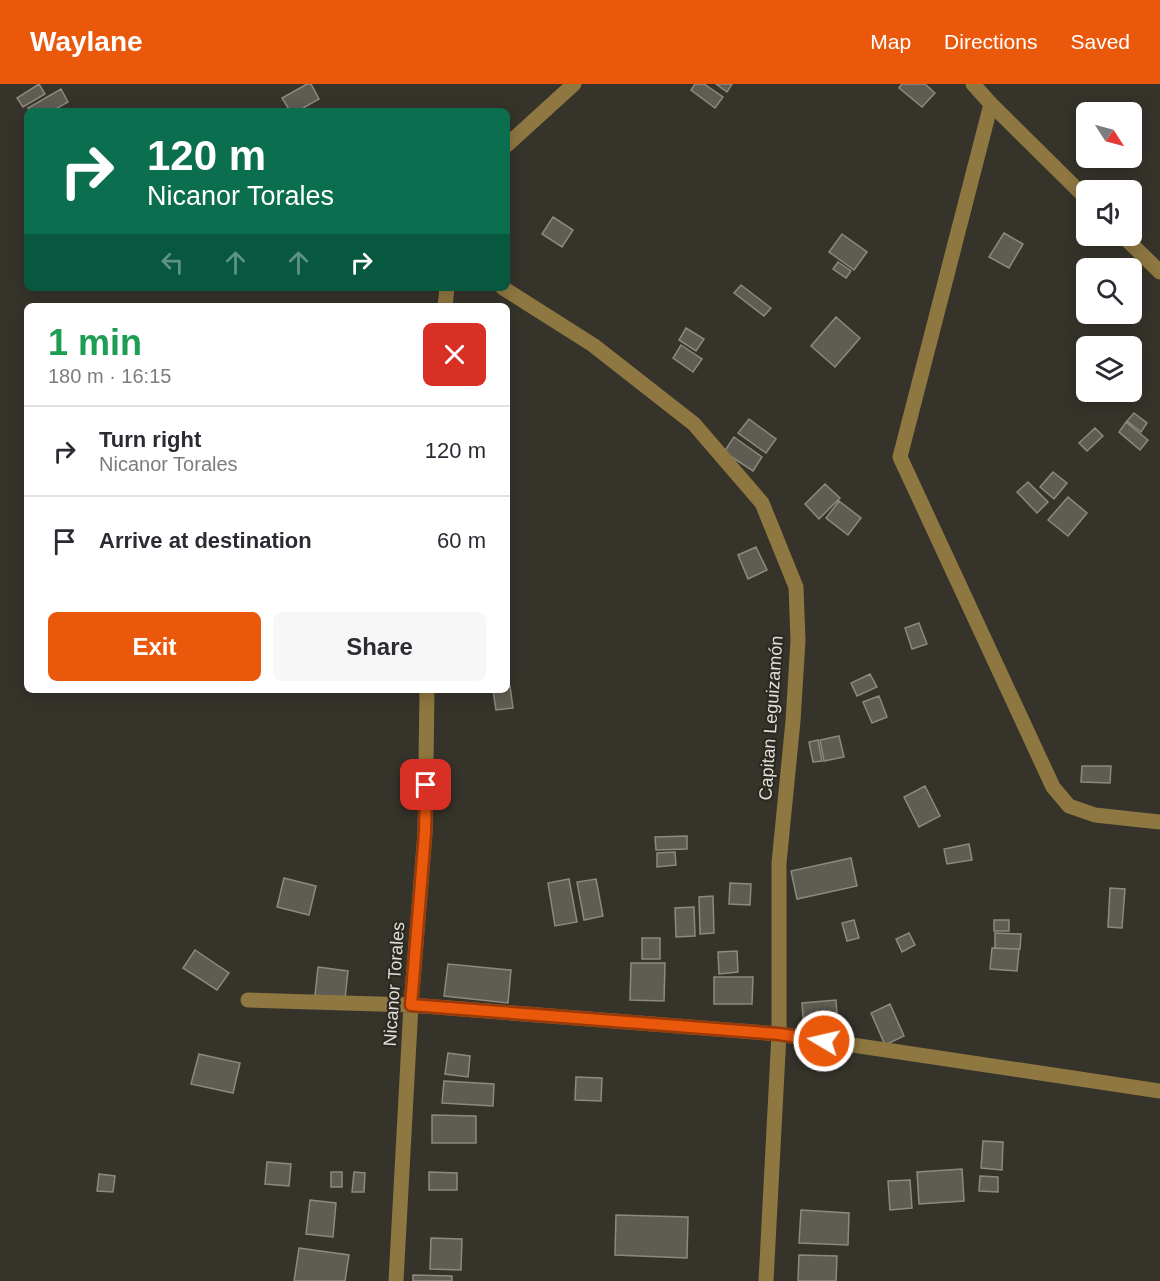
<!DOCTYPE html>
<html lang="en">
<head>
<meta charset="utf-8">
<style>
	body { margin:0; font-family:Helvetica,sans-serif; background:#f7f7f7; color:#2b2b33; height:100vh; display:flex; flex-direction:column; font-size:22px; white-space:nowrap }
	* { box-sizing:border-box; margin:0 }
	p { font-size:20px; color:#7c7c81 }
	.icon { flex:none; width:33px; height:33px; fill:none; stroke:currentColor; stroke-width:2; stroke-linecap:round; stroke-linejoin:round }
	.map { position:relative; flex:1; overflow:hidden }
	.sheet { position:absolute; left:24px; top:219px; width:486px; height:390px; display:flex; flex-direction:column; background:#fff; border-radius:9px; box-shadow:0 3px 15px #0003 }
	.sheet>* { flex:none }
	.hud { position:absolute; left:24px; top:24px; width:486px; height:183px; border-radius:9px; box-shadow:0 3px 15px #0003; background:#0b6e4f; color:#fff; overflow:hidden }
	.needle { width:39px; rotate:126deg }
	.fabs { position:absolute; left:1076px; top:18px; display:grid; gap:12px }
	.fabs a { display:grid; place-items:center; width:66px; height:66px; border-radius:9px; background:#fff; box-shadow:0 3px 15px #0003; font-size:30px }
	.pin { position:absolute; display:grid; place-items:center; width:51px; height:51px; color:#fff; margin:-26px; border-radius:12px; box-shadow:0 3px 9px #0006 }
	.me { position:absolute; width:66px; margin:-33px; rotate:279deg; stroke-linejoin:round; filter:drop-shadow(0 0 4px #0008) }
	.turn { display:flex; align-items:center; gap:21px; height:126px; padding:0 24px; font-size:27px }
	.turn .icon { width:78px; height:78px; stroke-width:2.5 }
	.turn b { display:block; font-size:42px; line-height:51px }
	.lanes { display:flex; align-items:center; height:57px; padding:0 24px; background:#0003; justify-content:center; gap:30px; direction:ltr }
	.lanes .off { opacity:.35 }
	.round { display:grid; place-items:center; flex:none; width:63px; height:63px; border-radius:9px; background:#f7f7f7 }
	.head { display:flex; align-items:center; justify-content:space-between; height:102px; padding:0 24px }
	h1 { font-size:36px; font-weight:700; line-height:45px; color:#1e9e55 }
	.primary-button { display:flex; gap:12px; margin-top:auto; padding:12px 24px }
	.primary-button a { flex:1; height:69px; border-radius:9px; background:#ea580c; color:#fff; font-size:24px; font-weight:700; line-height:69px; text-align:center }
	.primary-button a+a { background:#f7f7f7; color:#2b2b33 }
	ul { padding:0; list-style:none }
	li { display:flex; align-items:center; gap:18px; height:90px; padding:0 24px; border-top:2px solid #e1e1e2 }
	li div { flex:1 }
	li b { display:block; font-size:22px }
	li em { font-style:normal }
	header { display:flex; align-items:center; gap:36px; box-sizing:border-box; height:84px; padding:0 30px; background:#ea580c; color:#fff }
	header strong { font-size:28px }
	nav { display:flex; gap:33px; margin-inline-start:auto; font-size:21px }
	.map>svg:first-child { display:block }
</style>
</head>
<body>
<header>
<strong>Waylane</strong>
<nav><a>Map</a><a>Directions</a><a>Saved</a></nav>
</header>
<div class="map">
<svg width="1160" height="1197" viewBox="0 0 1160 1197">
	<rect width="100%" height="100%" fill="#36332b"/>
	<path fill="#5f5c53" stroke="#8c897f" stroke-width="1.5" d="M39,0L45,10L23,23L17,14Z
		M307,0H311L319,15L298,27H290L282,14Z
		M695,0H704L723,13L715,24L691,6Z
		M716,0H732L727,8Z
		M902,0H925L935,9L922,23L899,4Z
		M61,5L68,18L52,27H30L28,24Z
		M553,133L573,146L562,163L542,150Z
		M1004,149L1023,160L1009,184L989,173Z
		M842,150L867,168L854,186L829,168Z
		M838,178L851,187L846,194L833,185Z
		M741,201L771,224L764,232L734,209Z
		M836,233L860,254L835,283L811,262Z
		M686,244L704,255L696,267L679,256Z
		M681,261L702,275L693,288L673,274Z
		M1134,329L1147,339L1141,348L1127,337Z
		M749,335L776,355L766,369L738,349Z
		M1126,338L1148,356L1140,366L1119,348Z
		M1095,344L1103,352L1087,367L1079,359Z
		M734,353L762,373L753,387L724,368Z
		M1053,388L1067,399L1054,415L1040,403Z
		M1028,398L1048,418L1037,429L1017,408Z
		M825,400L840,414L819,435L805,420Z
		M1068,413L1087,429L1068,452L1048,436Z
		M839,417L861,434L848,451L826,434Z
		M756,463L767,486L748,495L738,471Z
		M919,539L927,560L912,565L905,544Z
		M870,590L877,603L857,612L851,599Z
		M507,602H510L513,624L496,626L493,606H507Z
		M879,612L887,633L872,639L863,618Z
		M839,652L844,673L824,677L820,656Z
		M818,656L822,677L813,678L809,658Z
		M1082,682H1111L1110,699L1081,698Z
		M925,702L940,732L919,743L904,713Z
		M687,752V765L656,766L655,753Z
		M969,760L972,776L947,780L944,765Z
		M675,768L676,781L657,783V769Z
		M851,774L857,802L797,815L791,787Z
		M284,794L316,802L309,831L277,823Z
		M569,795L577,838L555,842L548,799Z
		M596,795L603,832L584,836L577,798Z
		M730,799L751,800L750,821L729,820Z
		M1110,804L1125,805L1122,844L1108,843Z
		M713,812L714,849L700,850L699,813Z
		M694,823L695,852L676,853L675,824Z
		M854,836L859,854L847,857L842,839Z
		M994,836H1009V847H994Z
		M909,849L915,861L902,868L896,855Z
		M995,849L1021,850L1020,865L995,864Z
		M642,854H660V875H642Z
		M992,864L1019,865L1017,887L990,885Z
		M195,866L229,889L217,906L183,884Z
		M737,867L738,888L719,890L718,868Z
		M631,879H665L664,917L630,916Z
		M448,880L511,886L508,919L444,912Z
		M318,883L348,887L345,915L315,911Z
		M714,893H753L752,920H714Z
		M836,916L838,943L804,946L802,919Z
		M890,920L904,952L885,961L871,929Z
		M448,969L470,972L468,993L445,990Z
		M199,970L240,979L233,1009L191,1000Z
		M576,993L602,994L601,1017L575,1016Z
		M444,997L494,1000L493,1022L442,1019Z
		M432,1031L476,1032V1059H432Z
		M983,1057L1003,1058L1002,1086L981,1084Z
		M267,1078L291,1080L289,1102L265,1100Z
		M962,1085L964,1117L919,1120L917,1088Z
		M331,1088H342V1103H331Z
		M354,1088L365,1089L364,1108H352Z
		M429,1088L457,1089V1106H429Z
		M99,1090L115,1092L113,1108L97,1107Z
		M980,1092L998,1093V1108L979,1107Z
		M910,1096L912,1124L890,1126L888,1097Z
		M310,1116L336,1119L333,1153L306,1150Z
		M801,1126L849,1129L848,1161L799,1159Z
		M616,1131L688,1133L687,1174L615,1171Z
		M431,1154L462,1155L461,1186L430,1185Z
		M299,1164L349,1171L345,1197H294Z
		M799,1171L837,1172L836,1197H798Z
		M413,1191L452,1192V1197H413Z"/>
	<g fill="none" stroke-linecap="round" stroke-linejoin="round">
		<path stroke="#8e7740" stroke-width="15" d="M973,0L991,20L1086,114
			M991,20L900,373L1053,703L1069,722L1095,731L1160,738
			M507,61L574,0
			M1123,152L1160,188
			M503,204L593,261L694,340L762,419L796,503L798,556L793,637L779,779V950L766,1197
			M445,222L447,204
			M248,916L411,921L779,950L1160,1007
			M396,1197L411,921L425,749L427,606"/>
	</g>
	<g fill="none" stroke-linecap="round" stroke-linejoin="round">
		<defs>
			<path id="route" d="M426,701L425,749L411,921L779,950L824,957"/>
		</defs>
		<use href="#route" stroke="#983908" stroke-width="15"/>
		<use href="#route" stroke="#ea580c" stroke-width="10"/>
	</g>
	<g text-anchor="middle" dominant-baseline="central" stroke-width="4.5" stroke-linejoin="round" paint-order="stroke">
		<g font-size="18" fill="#e0ded9" stroke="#2c2921">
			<text transform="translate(771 634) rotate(-86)">Capitan Leguizamón</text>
			<text transform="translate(394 900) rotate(-86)">Nicanor Torales</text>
		</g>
	</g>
</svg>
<div class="fabs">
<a><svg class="needle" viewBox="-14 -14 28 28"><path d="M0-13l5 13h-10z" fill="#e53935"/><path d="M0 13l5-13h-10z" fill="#7c7c81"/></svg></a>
<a><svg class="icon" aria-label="sound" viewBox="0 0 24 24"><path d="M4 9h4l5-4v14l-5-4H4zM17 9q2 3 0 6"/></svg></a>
<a><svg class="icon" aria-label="search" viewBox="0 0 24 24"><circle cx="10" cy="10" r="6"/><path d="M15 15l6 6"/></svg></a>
<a><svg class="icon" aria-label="layers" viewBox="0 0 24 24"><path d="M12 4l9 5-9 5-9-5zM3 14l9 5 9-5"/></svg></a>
</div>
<div class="pin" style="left:426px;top:701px;background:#d93025"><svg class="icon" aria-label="arrive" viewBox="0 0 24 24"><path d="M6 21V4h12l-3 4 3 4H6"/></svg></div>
<svg class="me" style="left:824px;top:957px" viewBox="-20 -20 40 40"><circle r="17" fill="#ea580c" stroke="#fff" stroke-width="3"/><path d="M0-11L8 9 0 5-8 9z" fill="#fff"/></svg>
<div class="hud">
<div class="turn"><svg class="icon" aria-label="right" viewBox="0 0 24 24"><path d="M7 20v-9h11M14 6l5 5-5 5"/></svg><div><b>120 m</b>Nicanor Torales</div></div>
<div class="lanes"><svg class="icon off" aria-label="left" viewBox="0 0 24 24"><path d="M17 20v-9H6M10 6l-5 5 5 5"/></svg><svg class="icon off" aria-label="ahead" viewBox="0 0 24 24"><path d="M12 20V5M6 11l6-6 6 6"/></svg><svg class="icon off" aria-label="ahead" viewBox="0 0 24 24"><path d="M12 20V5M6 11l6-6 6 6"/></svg><svg class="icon" aria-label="right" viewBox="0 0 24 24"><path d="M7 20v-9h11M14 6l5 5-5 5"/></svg></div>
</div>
<section class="sheet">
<div class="head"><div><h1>1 min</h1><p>180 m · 16:15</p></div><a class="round" style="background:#d93025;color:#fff"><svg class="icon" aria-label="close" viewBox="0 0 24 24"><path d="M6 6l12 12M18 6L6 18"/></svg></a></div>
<ul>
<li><svg class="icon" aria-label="right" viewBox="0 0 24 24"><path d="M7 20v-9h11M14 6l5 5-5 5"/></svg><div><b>Turn right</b><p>Nicanor Torales</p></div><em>120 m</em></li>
<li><svg class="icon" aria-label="arrive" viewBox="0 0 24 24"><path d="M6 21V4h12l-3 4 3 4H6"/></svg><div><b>Arrive at destination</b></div><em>60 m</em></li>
</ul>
<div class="primary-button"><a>Exit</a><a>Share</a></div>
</section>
</div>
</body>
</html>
